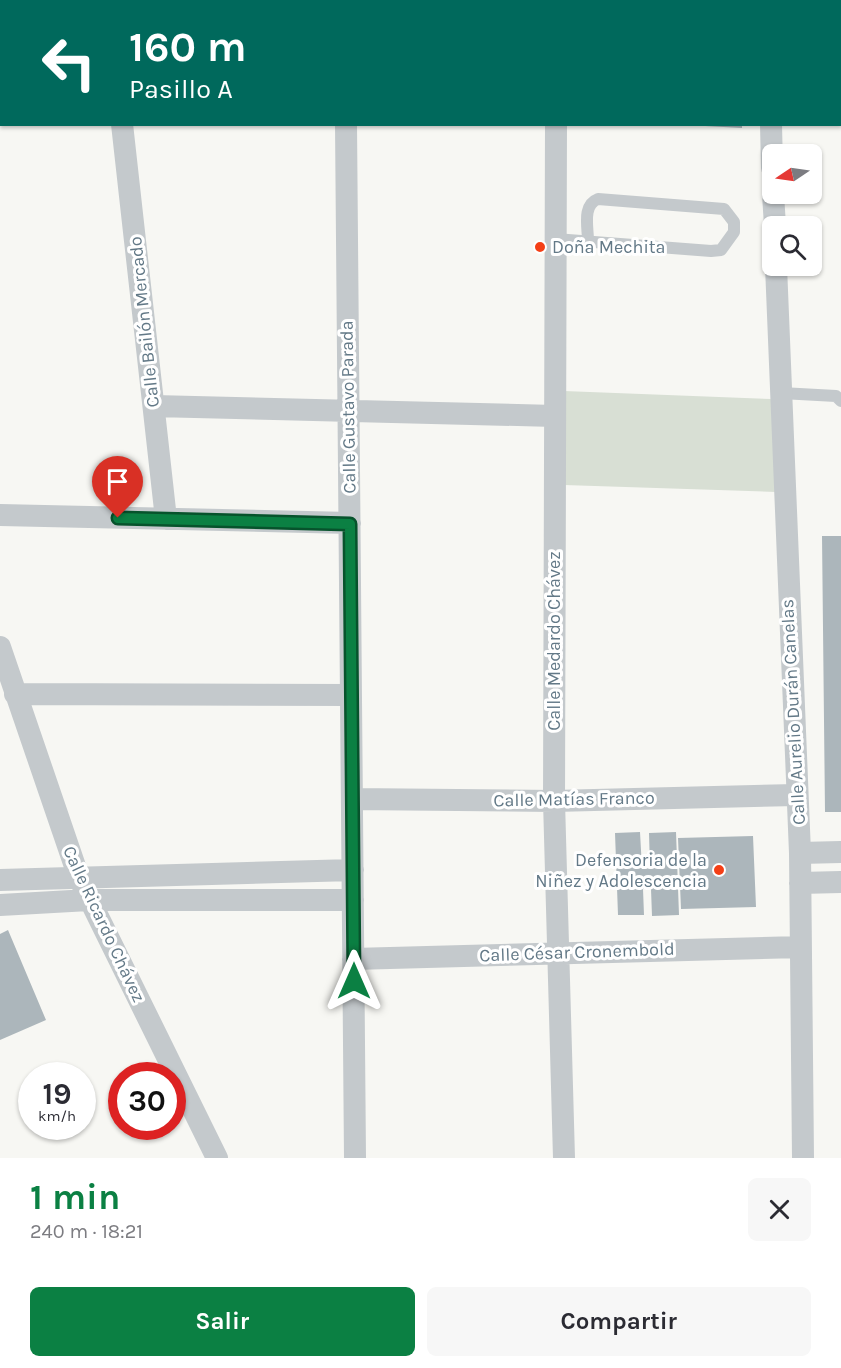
<!DOCTYPE html>
<html lang="es">
<head>
<meta charset="utf-8">
<style>
	body { margin:0; font-family:Karla,sans-serif; background:#f7f7f7; color:#2b2b33; height:100vh; display:flex; flex-direction:column; font-size:22px; white-space:nowrap }
	* { box-sizing:border-box; margin:0 }
	p { font-size:20px; color:#7c7c81 }
	.icon { flex:none; width:33px; height:33px; fill:none; stroke:currentColor; stroke-width:2; stroke-linecap:round; stroke-linejoin:round }
	.map { position:relative; height:1158px; overflow:hidden }
	.panel { display:flex; flex-direction:column; background:#fff; flex:1 }
	.panel>* { flex:none }
	.top-card { position:absolute; left:0px; top:0px; width:842px; height:126px; box-shadow:0 2px 4px #0004; background:#00695c; color:#fff; overflow:hidden }
	.needle { width:39px; rotate:257deg }
	.fabs { position:absolute; left:762px; top:144px; display:grid; gap:12px }
	.fabs a { display:grid; place-items:center; width:60px; height:60px; border-radius:9px; background:#fff; box-shadow:0 2px 4px #0004; font-size:30px }
	.speed { position:absolute; left:18px; top:1062px; display:flex; gap:12px; font-size:30px; font-weight:700; text-align:center }
	.speed>* { display:grid; place-content:center; width:78px; height:78px; border-radius:50%; background:#fff; box-shadow:0 2px 4px #0004; line-height:1 }
	.speed small { font-size:15px; font-weight:400 }
	.speed .limit { border:9px solid #d22; background:#fff; color:#111 }
	.pin { position:absolute; display:grid; place-items:center; width:51px; height:51px; color:#fff; margin:-62px -26px; border-radius:50% 50% 50% 0; rotate:-45deg; box-shadow:0 0 6px #0007 }
	.pin .icon { rotate:45deg }
	.me { position:absolute; width:66px; margin:-33px; rotate:0deg; stroke-linejoin:round; filter:drop-shadow(0 0 4px #0008) }
	.turn { display:flex; align-items:center; gap:21px; height:126px; padding:0 30px; font-size:27px }
	.turn .icon { width:78px; height:78px; stroke-width:2.5 }
	.turn b { display:block; font-size:42px; line-height:51px }
	.round { display:grid; place-items:center; flex:none; width:63px; height:63px; border-radius:9px; background:#f7f7f7 }
	.summary { display:flex; align-items:center; justify-content:space-between; height:102px; padding:0 30px }
	h1 { font-size:36px; font-weight:700; line-height:45px; color:#0b8043 }
	.button { display:flex; gap:12px; margin-top:auto; padding:12px 30px }
	.button a { flex:1; height:69px; border-radius:9px; background:#0b8043; color:#fff; font-size:24px; font-weight:700; line-height:69px; text-align:center }
	.button a+a { background:#f7f7f7; color:#2b2b33 }
	.map>svg:first-child { display:block }
</style>
</head>
<body>
<div class="map">
<svg width="841" height="1158" viewBox="0 0 841 1158">
	<rect width="100%" height="100%" fill="#f7f7f3"/>
	<path fill="#d8dfd4" d="M564,391L771,399L776,492L564,485Z"/>
	<path fill="#acb6bb" d="M705,124H742V128L705,126Z
		M822,536H841V812H825Z
		M640,832L642,869L650,868L649,833L676,832L679,915L652,916L651,889H643L644,915H618L615,833Z
		M753,836L756,907L681,909L678,838Z
		M8,930L46,1020L0,1040V934Z"/>
	<g fill="none" stroke-linecap="round" stroke-linejoin="round">
		<defs>
			<path id="primary" d="M797,0L808,2
				M840,6H841"/>
		</defs>
		<use href="#primary" stroke="#b7bcbf" stroke-width="36"/>
		<path stroke="#c4c9cc" stroke-width="12" d="M555,239L711,251L721,250L734,232V222L724,209L598,199C582,205 588,227 588,241
			M781,393L836,396L841,401"/>
		<path stroke="#c4c9cc" stroke-width="22" d="M108,0L109,2
			M345,0V2
			M767,0V2
			M556,2V0
			M122,124L166,519
			M346,124L355,1158
			M556,124L554,801L564,1158
			M771,124L772,168
			M773,194L775,226
			M776,266L800,853L803,1158
			M154,406L555,416
			M0,515L350,523
			M0,647L79,878L217,1158
			M15,694L351,695
			M352,799L554,801L796,795
			M800,853L841,852
			M0,880L353,870
			M800,883L841,882
			M0,905L89,900H353
			M353,959L800,947"/>
		<use href="#primary" stroke="#fff" stroke-width="33"/>
	</g>
	<g fill="none" stroke-linecap="round" stroke-linejoin="round">
		<defs>
			<path id="route" d="M118,518L350,524L354,981"/>
		</defs>
		<use href="#route" stroke="#07532c" stroke-width="15"/>
		<use href="#route" stroke="#0b8043" stroke-width="10"/>
	</g>
	<g fill="#f43f16" stroke="#fff" stroke-width="2">
		<circle cx="540" cy="247" r="6"/>
		<circle cx="719" cy="870" r="6"/>
	</g>
	<g text-anchor="middle" dominant-baseline="central" stroke-width="6" stroke-linejoin="round" paint-order="stroke">
		<g font-size="18" fill="#637987" stroke="#fff" text-anchor="start">
			<text x="552" y="247">Doña Mechita</text>
			<text x="707" y="860" text-anchor="end">Defensoria de la<tspan x="707" dy="21">Niñez y Adolescencia</tspan></text>
		</g>
		<g font-size="18" fill="#637987" stroke="#fff">
			<text transform="translate(144 322) rotate(-96)">Calle Bailón Mercado</text>
			<text transform="translate(348 407) rotate(-91)">Calle Gustavo Parada</text>
			<text transform="translate(554 641) rotate(-90)">Calle Medardo Chávez</text>
			<text transform="translate(793 712) rotate(-93)">Calle Aurelio Durán Canelas</text>
			<text transform="translate(574 799) rotate(-1)">Calle Matías Franco</text>
			<text transform="translate(104 924) rotate(65)">Calle Ricardo Chávez</text>
			<text transform="translate(577 952) rotate(-2)">Calle César Cronembold</text>
		</g>
	</g>
</svg>
<div class="fabs">
<a><svg class="needle" viewBox="-14 -14 28 28"><path d="M0-13l5 13h-10z" fill="#e53935"/><path d="M0 13l5-13h-10z" fill="#7c7c81"/></svg></a>
<a><svg class="icon" aria-label="search" viewBox="0 0 24 24"><circle cx="10" cy="10" r="6"/><path d="M15 15l6 6"/></svg></a>
</div>
<div class="speed"><div>19<small>km/h</small></div><div class="limit">30</div></div>
<div class="pin" style="left:118px;top:518px;background:#d93025"><svg class="icon" aria-label="arrive" viewBox="0 0 24 24"><path d="M6 21V4h12l-3 4 3 4H6"/></svg></div>
<svg class="me" style="left:354px;top:981px" viewBox="-20 -20 40 40"><path d="M0-17L14 15 0 8-14 15z" fill="#0b8043" stroke="#fff" stroke-width="4"/></svg>
<div class="top-card">
<div class="turn"><svg class="icon" aria-label="left" viewBox="0 0 24 24"><path d="M17 20v-9H6M10 6l-5 5 5 5"/></svg><div><b>160 m</b>Pasillo A</div></div>
</div>
</div>
<section class="panel">
<div class="summary"><div><h1>1 min</h1><p>240 m · 18:21</p></div><a class="round"><svg class="icon" aria-label="close" viewBox="0 0 24 24"><path d="M6 6l12 12M18 6L6 18"/></svg></a></div>
<div class="button"><a>Salir</a><a>Compartir</a></div>
</section>
</body>
</html>
